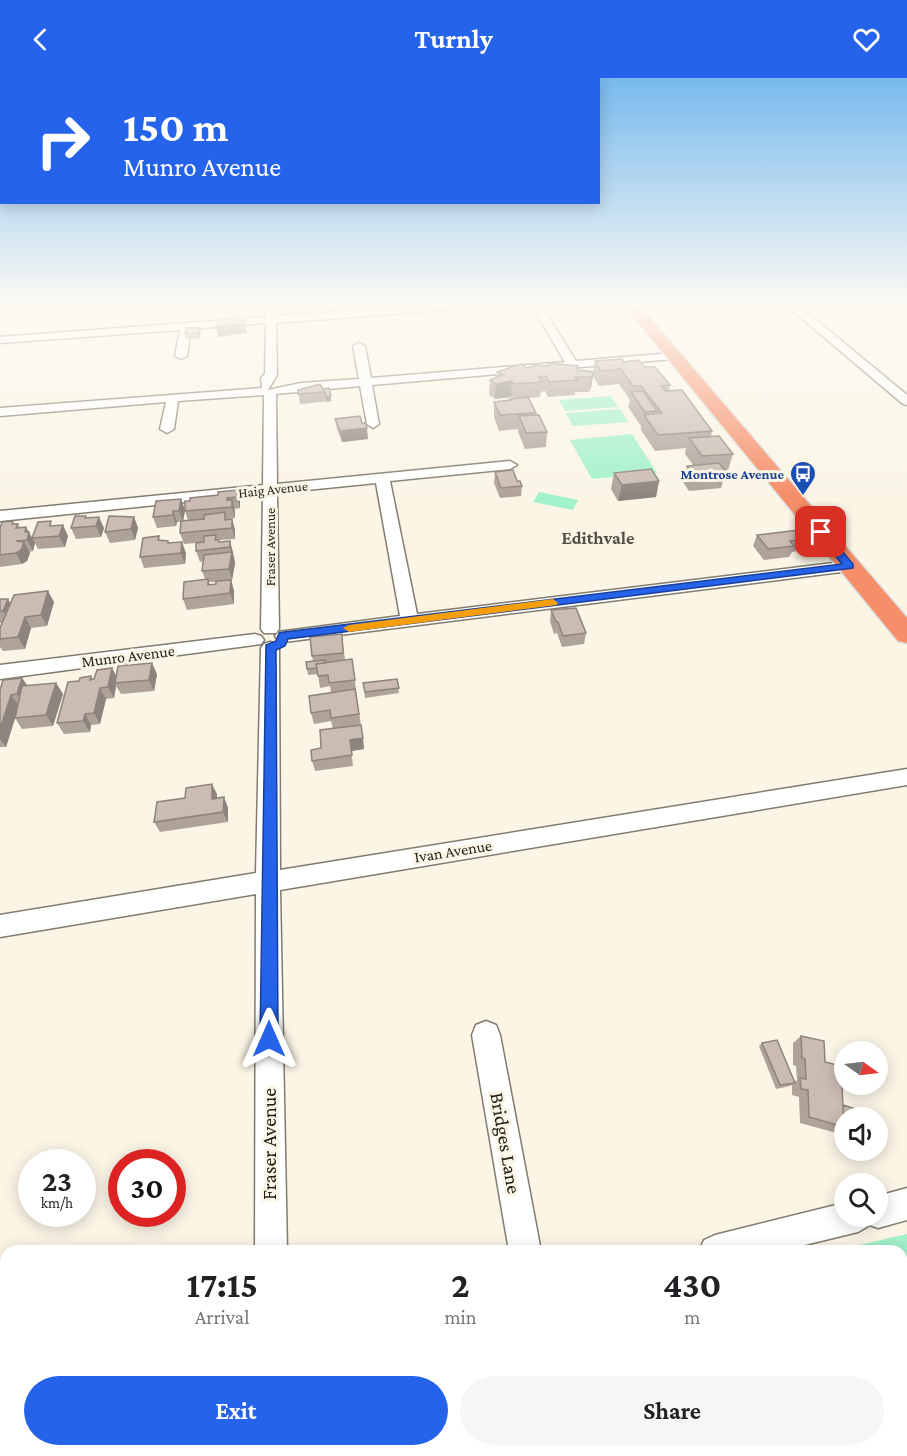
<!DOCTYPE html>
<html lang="en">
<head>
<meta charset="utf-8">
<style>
	body { margin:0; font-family:"Crimson Pro",serif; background:#f6f6f6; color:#202124; height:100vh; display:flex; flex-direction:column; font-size:22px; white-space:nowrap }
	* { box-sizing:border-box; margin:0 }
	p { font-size:20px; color:#757577 }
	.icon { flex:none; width:33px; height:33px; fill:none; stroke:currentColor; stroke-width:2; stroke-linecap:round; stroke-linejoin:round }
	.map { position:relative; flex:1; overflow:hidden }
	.drawer { position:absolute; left:0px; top:1167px; width:908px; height:212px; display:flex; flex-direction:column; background:#fff; border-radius:18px 18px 0 0; box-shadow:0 3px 15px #0003 }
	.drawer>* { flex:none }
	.top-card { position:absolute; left:0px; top:0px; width:600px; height:126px; box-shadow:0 3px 15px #0003; background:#2563eb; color:#fff; overflow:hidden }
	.needle { width:39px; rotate:104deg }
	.buttons { position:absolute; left:834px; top:963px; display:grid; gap:12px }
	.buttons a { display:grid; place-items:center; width:54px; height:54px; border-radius:50%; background:#fff; box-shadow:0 3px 15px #0003; font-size:30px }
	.speed { position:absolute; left:18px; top:1071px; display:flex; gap:12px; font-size:30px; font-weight:700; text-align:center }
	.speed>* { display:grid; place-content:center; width:78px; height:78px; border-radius:50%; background:#fff; box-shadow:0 3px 15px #0003; line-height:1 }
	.speed small { font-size:15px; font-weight:400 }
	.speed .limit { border:9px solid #d22; background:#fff; color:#111 }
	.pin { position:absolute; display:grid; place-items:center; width:51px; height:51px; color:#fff; margin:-26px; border-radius:12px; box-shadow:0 3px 9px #0006 }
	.me { position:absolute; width:66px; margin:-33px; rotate:0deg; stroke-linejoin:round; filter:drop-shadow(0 0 4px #0008) }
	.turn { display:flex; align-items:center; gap:21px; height:126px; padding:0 24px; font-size:27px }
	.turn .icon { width:78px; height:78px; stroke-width:2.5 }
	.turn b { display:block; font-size:42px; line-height:51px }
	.eta { display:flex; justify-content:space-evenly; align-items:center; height:102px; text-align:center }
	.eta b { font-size:36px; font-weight:700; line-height:42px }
	.cta { display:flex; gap:12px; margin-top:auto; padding:12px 24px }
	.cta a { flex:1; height:69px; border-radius:36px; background:#2563eb; color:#fff; font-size:24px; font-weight:700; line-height:69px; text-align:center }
	.cta a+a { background:#f6f6f6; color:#202124 }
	header { display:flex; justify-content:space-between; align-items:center; height:78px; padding:0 24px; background:#2563eb; color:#fff; font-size:27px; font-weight:700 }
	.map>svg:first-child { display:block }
</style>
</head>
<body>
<header><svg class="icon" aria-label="back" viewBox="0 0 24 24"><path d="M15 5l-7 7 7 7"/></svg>Turnly<svg class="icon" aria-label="heart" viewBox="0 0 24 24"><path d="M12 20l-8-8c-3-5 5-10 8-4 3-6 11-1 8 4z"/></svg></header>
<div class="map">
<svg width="907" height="1378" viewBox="0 0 907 1378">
	<rect width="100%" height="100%" fill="#faf5e5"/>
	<path fill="#a1f1ca" d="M611,318L618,329L565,333L559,322Z
		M620,331L628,344L573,348L566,335Z
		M632,356L657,395L592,401L570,362Z
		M539,414L578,422L573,432L533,424Z
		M907,1156V1378H324V1372H902V1173H834Z"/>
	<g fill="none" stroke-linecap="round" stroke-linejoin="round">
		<defs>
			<path id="minor" d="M266,227H276V238L423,227H474L469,230L276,245L277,297L268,312L301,305L359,301L353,268L359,265L365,268L371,300L565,284L531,227H541L576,283L673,275L679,278L673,281L372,307L379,346L373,350L367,346L360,308L276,316L277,406L510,383L517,387L510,391L390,403L417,536L849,483L857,488L849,493L284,564L278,562L275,558L278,554L400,538L376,405L277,415L279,551L276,555H264L261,551L263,416L0,443V433L263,407L264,317L178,323L174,351L167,355L160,351L166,324L0,338V330L262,310L261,300L265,296L266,245L191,251L187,278L181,281L175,278L180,252L0,265V259L266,239Z
				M786,227H798L907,317V327L903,326Z
				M255,556L261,558L264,562L261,566L0,601V587Z
				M270,564L276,566L279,570L280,792L907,691V707L280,812L287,1173H255L256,816L0,859V837L256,795L261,570L264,566Z
				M486,943L496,947L500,957L541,1173H509L472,957L476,947Z
				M907,1110V1142L878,1150L870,1147L858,1154L780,1173H699L704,1162L715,1157L844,1125V1138H878V1118Z
				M6,1322V1358L0,1360V1324Z
				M255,1372H292V1378H254Z"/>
			<path id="highway" d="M624,227H639L907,540V565L898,563Z"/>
		</defs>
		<use href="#minor" stroke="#817c6f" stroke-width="3"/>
		<use href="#highway" stroke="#dbdbda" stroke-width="3"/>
		<path stroke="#ada99c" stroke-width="6" stroke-dasharray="4.5 7" stroke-linecap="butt" d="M902,1216L907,1215
			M392,1378L399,1372"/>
		<use href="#minor" fill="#fff" fill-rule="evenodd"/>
		<use href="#highway" fill="#f58e69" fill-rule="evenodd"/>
	</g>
	<path fill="#aea299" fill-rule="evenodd" d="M199,249L201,254L200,260L186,261L185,256Z
		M595,283L624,284L645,289L670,307L669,313L712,353L711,358L733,376L728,392H725L726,394L721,410L689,413L683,404L687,388L693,387L685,376L686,370L655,373L641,352V348L628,329L630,322L619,306L599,308L593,298L591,309L589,314H575V317L548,319L545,313L541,314L540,319L528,320L536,335L535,337L547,354L546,369L525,371L518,354V351L499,353L494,339V324L510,322V321L512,320L511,319L495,321L489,317L490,302L497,299V294L527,290L548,288L593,294Z
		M320,306L331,323L300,326L298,312Z
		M335,341L362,345L368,361L342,364L337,351Z
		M495,394L517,403L522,408L521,418L500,420L494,405Z
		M614,395L659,403L656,419L618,423L611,411Z
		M237,412L240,423V430L234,431L235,440L227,441V442L232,441L235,452V461L219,462V464L230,463L233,474L235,485L232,502H231L234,513V526L187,532L183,521L205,501L202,493L203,483L200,484L196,473V465L184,466L180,455L181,444H177L176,448L157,450L153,439L181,421L185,432L183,443L188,442L185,433L218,417ZM209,504H216V506L210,507Z
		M134,439L138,450L135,462L110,465L105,454Z
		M87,440L104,450L101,459L76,461L71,450Z
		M13,443L14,446H18L20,450L29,454L32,460L54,447L68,458L65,469L38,471L35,465L33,473L29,474L30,475L27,483L22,486L0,489V450Z
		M757,457L807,461L802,472L792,474L789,479L764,482L753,468Z
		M159,458L160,462L168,463L169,465L186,475L185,486L144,490L140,479Z
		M0,521L10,525L54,524L47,548L31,550L25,571L3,573L0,569V547L1,548L2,545H0Z
		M551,532L586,555L584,566L562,569L557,555L554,556L550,543Z
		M342,556L345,582L352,581L364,671L351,673L353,688L315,693L312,683L321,670L333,651L331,643L314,646L311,635L331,615L330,608L320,610L318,596L308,597L307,591L313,583L312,578Z
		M157,596L154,613L121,616L116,608L114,620L106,621L100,646L91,647L90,654L64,656L57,645L79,603L91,598L93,601L117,598Z
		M397,601L399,615L365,620L363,605Z
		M56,605L63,616L53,648L22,651L15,640L6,669H0V612Z
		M217,716V720L224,719L228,730V744L160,754L154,744L185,720Z
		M801,958L825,984L843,1027L844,1040V1057L800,1045L799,1019L792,1017V1007L790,1008L776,1011L759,968L762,965L795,1004L797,1002L796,988L793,987V965Z"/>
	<path fill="#8d847d" d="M235,240L236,247L245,242L247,255L218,259L216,249Z
		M594,294L591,309L589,314L592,299Z
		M512,303L511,319L495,321L496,306Z
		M331,318V323L327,324L326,319Z
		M367,350L368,361L342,364L340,353Z
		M659,403L656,419L618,423L622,407Z
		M237,412L240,423V430L237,419Z
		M181,421L185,432L183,444L179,433Z
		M232,422L235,433V440L232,429Z
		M173,433L177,444L176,448L173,437Z
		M99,439L104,450L101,459L96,448Z
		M134,439L138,450L135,462L131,451Z
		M232,441L235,452V461L232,450Z
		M63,447L68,458L65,469L59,458Z
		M26,449L35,465L33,473L27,462L25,454Z
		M230,463L235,485L232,502L229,491L231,475L230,469Z
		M24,464L30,475L27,483L22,486L16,475Z
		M182,464L186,475L185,486L181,475Z
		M231,502L234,513V526L230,515Z
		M48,513L54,524L47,548L41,537Z
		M8,521L14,532L10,544L3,533Z
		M25,539L31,550L25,571L18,559Z
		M152,585L157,596L154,613L149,602Z
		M112,590L118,601L115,605L116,608L114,620L108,609Z
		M22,600L30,611L25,627L17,616Z
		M56,605L63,616L53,648L46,637Z
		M100,610L106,621L100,646L94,635Z
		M11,617L19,628L6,669L0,661V651Z
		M85,636L91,647L90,654L83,643Z
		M363,660L364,671L351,673L353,688L350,662Z
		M212,706L217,716L216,731L212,721Z
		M224,719L228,730V744L223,734Z"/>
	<path fill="#cabcb2" stroke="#8d847d" stroke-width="1.5" d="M235,240V243L245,242V246L216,249L217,241Z
		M199,249V255L185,256L186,250Z
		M622,281L624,284L638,282L645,289H655L670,307L661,308L665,313L682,312L712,353L658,357L644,337L662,335L641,308H633L621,291L601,293L595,283Z
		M549,285L578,288L577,292L594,294L592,299H575L577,302L549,304L546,298L539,299L542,304L513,306L512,303L496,306L490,302L503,297L497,294L521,286L527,290L536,287L548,288Z
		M320,306L325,314L298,316V312Z
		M329,310L331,318L326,319L325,314L323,311Z
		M643,313L657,333L645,334L631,314Z
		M528,319L536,335L500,337L494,324L511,322L510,321Z
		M539,337L547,354L526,355L519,338Z
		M360,338L362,345H366L367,350L340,353L335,341Z
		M719,358L733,376L702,378L689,360Z
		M719,385L726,394L694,397L687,388Z
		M651,391L659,403L622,407L614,395Z
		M513,392L517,403H520L522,408L501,410L495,394Z
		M237,412V419L227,420V422H232V429L185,433V423H190V420L218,417V414Z
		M181,421L179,433H173V437L153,439L156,423Z
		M225,434V442L232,441V450L180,455L181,443L204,441V437Z
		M75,438H86L85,440L99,439L96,448L71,450Z
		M109,438L134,439L131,451L105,454Z
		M13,443L12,446H18L16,450L26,449L25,454H29L27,462L16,463L24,464L21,472L16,475L0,477V450L2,444Z
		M51,443L50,448L63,447L59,458L32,460L38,444Z
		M799,452L807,461L790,463L794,468L768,471L757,457Z
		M216,457L215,462H219V464L230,463V469L196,473V465L204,464V458Z
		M159,458L158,462L168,463V465L182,464L181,475L140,479L143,460Z
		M232,474L229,491L202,493L204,477Z
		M208,501V507L216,506V503L231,502L230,515L183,521L184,504Z
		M48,513L41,537L25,539L18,559L0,561V550L14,517Z
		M0,521H8L3,533H0Z
		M576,530L586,555L563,558L558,544H556L551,532Z
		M342,556L343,575L312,578L310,559Z
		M352,581L355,602L329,605L328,597L318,598L316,586Z
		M325,582V585L316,586L317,590L307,591L306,584Z
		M152,585L149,602L115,605L118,588Z
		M112,590L108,609L100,610L94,635L85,636L83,643L57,645L68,604L79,603L80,600L91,598L90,602L94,601L97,592Z
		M22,600L17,616L11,617L0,651V612L3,602Z
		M397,601L399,610L365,614L363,605Z
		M56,605L46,637L15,640L22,608Z
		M355,611L359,636L331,640L330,632L311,635L309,618Z
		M361,647L363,660L350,662L352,677L312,683L311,672L321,670L320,652Z
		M212,706V721L224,719L223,734L154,744L157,724L185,720L186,710Z
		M801,958L824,963L825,984L841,988L844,1049L809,1039L808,1012L801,1011L800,1000L806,1001L805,981L802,980Z
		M777,962L795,1005L780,1007L762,965Z
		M843,1027L856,1031L857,1040H844V1053L839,1052L844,1049Z"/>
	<linearGradient id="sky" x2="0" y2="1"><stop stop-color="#78baee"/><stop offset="0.54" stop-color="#fdfaf3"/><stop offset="1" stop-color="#fdfaf3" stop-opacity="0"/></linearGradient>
	<rect width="907" height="420" fill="url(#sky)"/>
	<path fill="#2563eb" stroke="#184099" stroke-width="1.5" d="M817,452H824L853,486V490L288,561L285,568L276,572L278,961L275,967L269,970L262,967L260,961L266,567L276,563L279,555L284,554L842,486L817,456Z"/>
	<path fill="#f59e0b" d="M553,521L558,525L557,527L349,554L343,550L349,547Z"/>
	<defs>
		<symbol id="bus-pin" viewBox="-11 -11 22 30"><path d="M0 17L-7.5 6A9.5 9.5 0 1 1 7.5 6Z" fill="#1a4fb4" stroke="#faf5e5"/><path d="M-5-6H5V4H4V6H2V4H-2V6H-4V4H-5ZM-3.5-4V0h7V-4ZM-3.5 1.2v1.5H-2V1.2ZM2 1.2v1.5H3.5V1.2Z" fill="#fff"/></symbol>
	</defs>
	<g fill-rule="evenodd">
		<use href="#bus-pin" x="788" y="381" width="30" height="40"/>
	</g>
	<g text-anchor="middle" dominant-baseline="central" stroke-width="6" stroke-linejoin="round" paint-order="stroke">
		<g font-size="14" font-weight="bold" fill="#164399" stroke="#faf5e5" text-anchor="end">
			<text x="784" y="396">Montrose Avenue</text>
		</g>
		<g font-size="14" fill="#211f19" stroke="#faf5e5">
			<text transform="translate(273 411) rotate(-6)">Haig Avenue</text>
			<text transform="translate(270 469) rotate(-90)">Fraser Avenue</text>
		</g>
		<g font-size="16" fill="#211f19" stroke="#faf5e5">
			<text transform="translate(128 578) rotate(-7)">Munro Avenue</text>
			<text transform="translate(453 773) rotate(-9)">Ivan Avenue</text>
		</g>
		<g font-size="18" font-weight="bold" fill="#534f42" stroke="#faf5e5">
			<text x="598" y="460">Edithvale</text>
		</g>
		<g font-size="20" fill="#211f19" stroke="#faf5e5">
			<text transform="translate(506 1065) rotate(80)">Bridges Lane</text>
			<text transform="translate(269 1066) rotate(-90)">Fraser Avenue</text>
		</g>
	</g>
</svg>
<div class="buttons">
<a><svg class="needle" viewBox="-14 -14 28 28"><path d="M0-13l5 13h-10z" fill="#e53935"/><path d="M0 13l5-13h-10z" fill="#757577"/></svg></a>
<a><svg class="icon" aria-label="sound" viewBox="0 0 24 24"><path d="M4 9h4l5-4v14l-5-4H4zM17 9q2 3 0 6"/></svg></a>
<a><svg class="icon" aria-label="search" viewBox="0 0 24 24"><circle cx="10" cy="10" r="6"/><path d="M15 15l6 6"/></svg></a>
</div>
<div class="speed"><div>23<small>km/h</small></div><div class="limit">30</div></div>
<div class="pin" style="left:821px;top:454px;background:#d93025"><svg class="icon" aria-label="arrive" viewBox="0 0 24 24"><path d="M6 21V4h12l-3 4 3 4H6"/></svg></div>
<svg class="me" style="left:269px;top:961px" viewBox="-20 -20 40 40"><path d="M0-17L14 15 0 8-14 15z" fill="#2563eb" stroke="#fff" stroke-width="4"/></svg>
<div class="top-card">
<div class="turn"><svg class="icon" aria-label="right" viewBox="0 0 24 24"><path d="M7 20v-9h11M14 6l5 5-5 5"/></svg><div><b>150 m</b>Munro Avenue</div></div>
</div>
<section class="drawer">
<div class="eta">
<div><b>17:15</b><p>Arrival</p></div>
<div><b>2</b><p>min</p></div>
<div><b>430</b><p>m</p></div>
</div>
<div class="cta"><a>Exit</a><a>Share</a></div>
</section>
</div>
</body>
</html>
